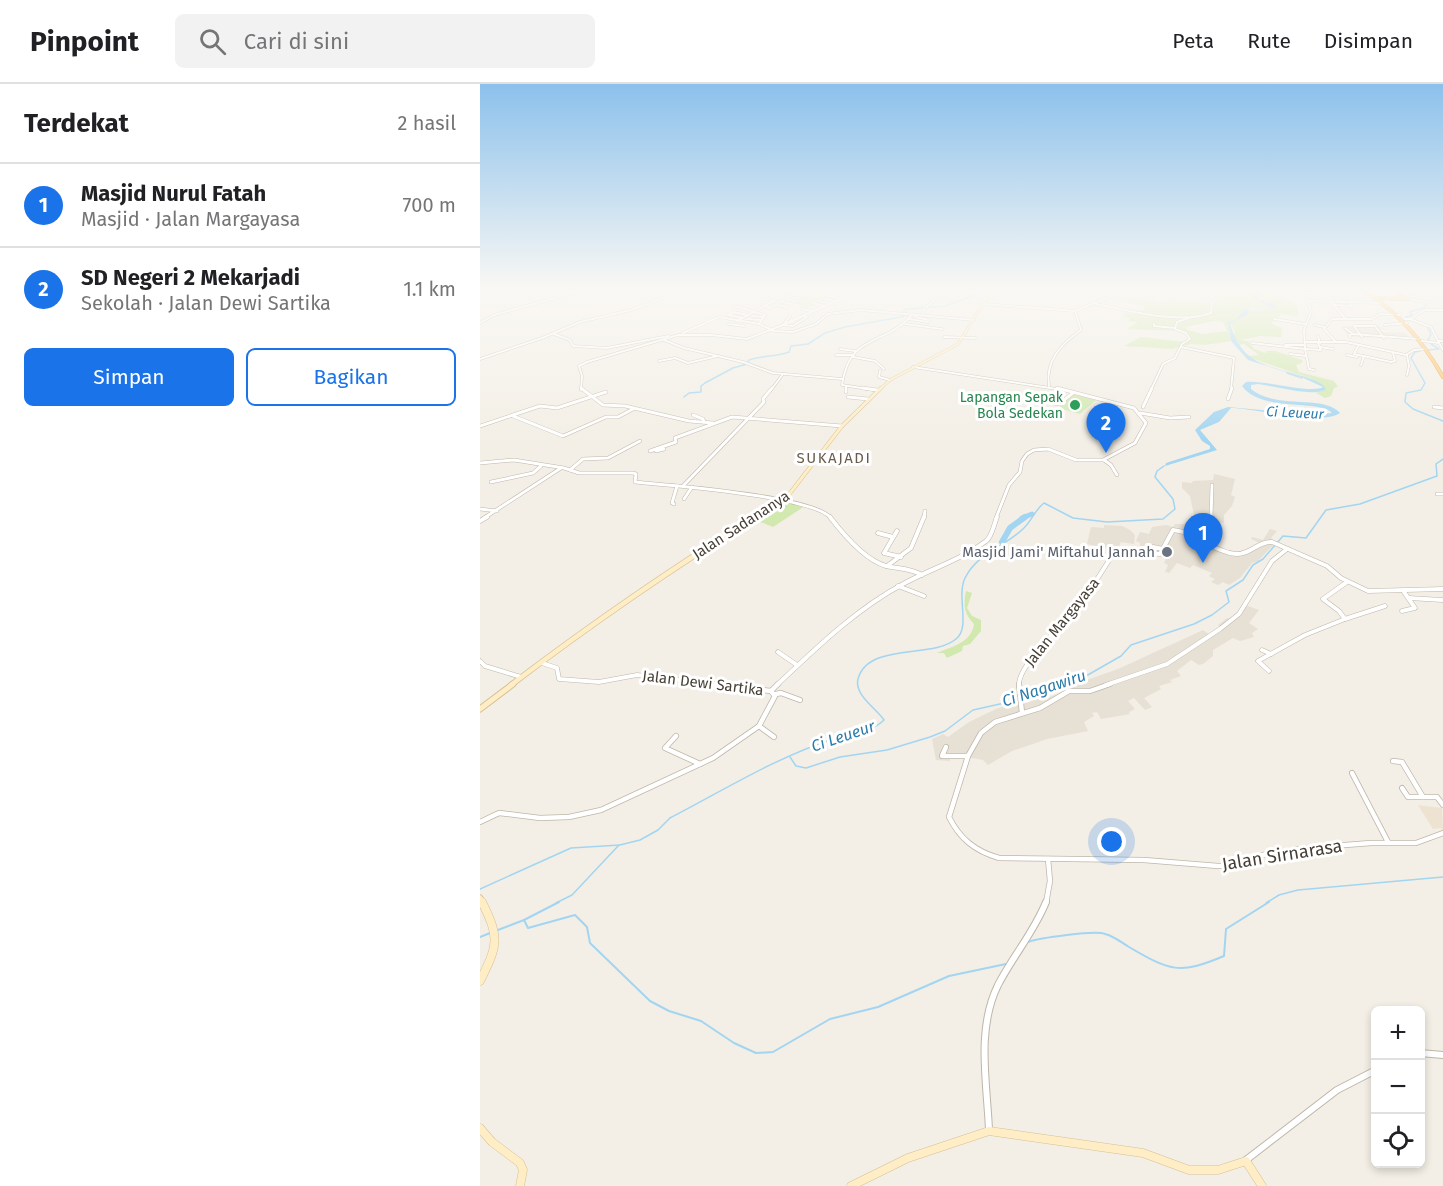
<!DOCTYPE html>
<html lang="id">
<meta charset="utf-8">
<style>
:root{--surface:#fff;--page:#f2f2f2;--text:#202124;--muted:#757577;--line:#e0e0e0;--accent:#1a73e8}
body{margin:0;font-family:"Fira Sans",sans-serif;background:var(--page);color:var(--text)}
.controls{position:absolute;right:18px;bottom:18px;display:grid;overflow:hidden;border-radius:9px;box-shadow:0 3px 9px #0003}
.controls button{width:54px;height:54px;display:grid;place-items:center;padding:0;border:0;border-bottom:2px solid var(--line);background:var(--surface);color:var(--text);font:30px sans-serif}
.you{position:absolute;left:632px;top:758px;width:21px;height:21px;margin:-15px;border:4px solid #fff;border-radius:50%;background:#1a73e8;box-shadow:0 0 0 9px #1a73e833}
.badge{display:grid;place-items:center;width:39px;height:39px;border-radius:50%;background:var(--accent);color:#fff;font-size:20px;font-weight:700}
.pin{position:absolute;translate:-50% -50px;filter:drop-shadow(0 2px 3px #0008)}
.pin::after{content:'';position:absolute;top:32px;width:21px;height:18px;background:inherit;clip-path:polygon(0 0,100% 0,50% 100%)}
.list{margin:0;padding:0;list-style:none}
h2{display:flex;justify-content:space-between;align-items:center;height:78px;margin:0;padding:0 24px;font-size:26px}
h2 small{font-size:20px;font-weight:400;color:var(--muted)}
.list li{display:grid;grid-template-columns:39px 1fr auto;gap:18px;align-items:center;box-sizing:border-box;height:84px;padding:0 24px;border-top:2px solid var(--line)}
.list b{display:block;font-size:22px;white-space:nowrap}
.list p{margin:0;font-size:20px;white-space:nowrap;color:var(--muted)}
.list em{font-size:20px;font-style:normal;color:var(--muted)}
.actions{display:flex;gap:12px;padding:18px 24px}
.actions a{flex:1;padding:14px 0;border:2px solid var(--accent);border-radius:9px;text-align:center;font-size:21px;color:var(--accent)}
.actions .main{background:var(--accent);color:#fff}
.icon{flex:none;width:33px;height:33px;fill:none;stroke:currentColor;stroke-width:2;stroke-linecap:round;stroke-linejoin:round}
.map{position:relative;flex:none;width:963px;height:1102px;overflow:hidden}
header{display:flex;align-items:center;gap:36px;box-sizing:border-box;height:84px;padding:0 30px;background:var(--surface);border-bottom:2px solid var(--line)}
header strong{font-size:28px}
nav{display:flex;gap:33px;margin-inline-start:auto;font-size:21px}
.search{width:420px;height:54px;background:var(--page);display:flex;align-items:center;gap:15px;box-sizing:border-box;padding:0 21px;border-radius:9px;color:var(--muted);font-size:22px}
main{display:flex}
aside{flex:1;background:var(--surface)}
.map>svg:first-child{display:block}
.residential{fill:#e7e0d4}
.education{fill:#ede3d0}
.green{fill:#d1e8ae;fill-rule:evenodd}
.water{fill:#a2d5f1}
.lines{fill:none;stroke-linecap:round;stroke-linejoin:round}
.stream-far1{stroke:#a2d5f1;stroke-width:1.5}
.stream{stroke:#a2d5f1;stroke-width:2}
.river-far1{stroke:#a2d5f1;stroke-width:5}
.river{stroke:#a2d5f1;stroke-width:6}
.street-far4-casing{stroke:#bfb6a9;stroke-width:3}
.street-far3-casing{stroke:#bfb6a9;stroke-width:4}
.street-far2-casing{stroke:#bfb6a9;stroke-width:5}
.street-far1-casing{stroke:#bfb6a9;stroke-width:6}
.street-casing{stroke:#bfb6a9;stroke-width:8}
.secondary-far4-casing{stroke:#d4c096;stroke-width:3}
.secondary-far3-casing{stroke:#d4c096;stroke-width:4}
.secondary-far2-casing{stroke:#d4c096;stroke-width:6}
.secondary-far1-casing{stroke:#d4c096;stroke-width:7}
.secondary-casing{stroke:#d4c096;stroke-width:9}
.highway-casing{stroke:#df9735;stroke-width:4}
.street-far4{stroke:#fff;stroke-width:2}
.street-far3{stroke:#fff;stroke-width:3}
.street-far2{stroke:#fff;stroke-width:4}
.street-far1{stroke:#fff;stroke-width:4.5}
.street{stroke:#fff;stroke-width:6}
.secondary-far4{stroke:#ffeec5;stroke-width:2}
.secondary-far3{stroke:#ffeec5;stroke-width:3}
.secondary-far2{stroke:#ffeec5;stroke-width:4.5}
.secondary-far1{stroke:#ffeec5;stroke-width:5}
.secondary{stroke:#ffeec5;stroke-width:8}
.highway{stroke:#ffc466;stroke-width:3}
.leisure-dot{fill:#2e9e5b;stroke:#fff;stroke-width:2}
.worship-dot{fill:#6b7280;stroke:#fff;stroke-width:2}
.labels{text-anchor:middle;dominant-baseline:central;stroke-width:6;stroke-linejoin:round;paint-order:stroke}
.far-leisure-label{font-size:14px;fill:#27864d;stroke:#fff;text-anchor:end}
.far-water-label{font-size:14px;font-style:italic;fill:#2c7cab;stroke:#fff}
.far-quarter-label{font-size:15px;letter-spacing:1.5px;fill:#695c4c;stroke:#fff}
.street-label{font-size:15px;fill:#463f35;stroke:#fff}
.worship-label{font-size:15px;fill:#5b616d;stroke:#fff;text-anchor:end}
.water-label{font-size:16px;font-style:italic;fill:#2c7cab;stroke:#fff}
.near-street-label{font-size:18px;fill:#463f35;stroke:#fff}
</style>
<header>
<strong>Pinpoint</strong>
<div class="search"><svg class="icon" aria-label="search" viewBox="0 0 24 24"><circle cx="10" cy="10" r="6"/><path d="M15 15l6 6"/></svg>Cari di sini</div>
<nav><a>Peta</a><a>Rute</a><a>Disimpan</a></nav>
</header>
<main>
<aside>
<h2>Terdekat<small>2 hasil</small></h2>
<ul class="list">
<li><span class="badge">1</span><div><b>Masjid Nurul Fatah</b><p>Masjid · Jalan Margayasa</p></div><em>700 m</em></li>
<li><span class="badge">2</span><div><b>SD Negeri 2 Mekarjadi</b><p>Sekolah · Jalan Dewi Sartika</p></div><em>1.1 km</em></li>
</ul>
<div class="actions"><a class="main">Simpan</a><a>Bagikan</a></div>
</aside>
<div class="map">
<svg width="963" height="1102" viewBox="0 0 963 1102">
<rect width="100%" height="100%" fill="#f3efe6"/>
<g class="residential">
<polygon points="867,242 896,242 910,246 901,245 901,248 927,249 926,251 929,252 909,252 908,254 869,253 862,243 868,244"/>
<polygon points="734,390 755,395 751,411 755,413 752,422 744,431 744,439 731,436 730,443 740,447 729,457 752,468 764,468 780,459 771,455 772,453 783,456 790,445 797,447 791,454 795,459 778,477 772,479 760,494 749,501 743,498 738,501 731,498 735,495 729,492 732,489 713,481 710,484 697,479 689,489 685,488 688,481 684,479 687,473 659,470 660,459 656,457 660,448 669,450 672,443 686,441 693,443 695,440 704,440 710,435 714,431 710,412 702,404 702,398 712,399 713,397 733,396"/>
<polygon points="624,441 642,442 650,446 655,451 654,460 641,458 636,468 631,468 631,465 607,460 611,443 624,444"/>
<polygon points="765,521 779,526 769,539 778,545 772,549 774,553 760,557 753,554 733,566 733,572 723,580 719,581 711,576 697,587 701,592 690,596 692,598 679,602 681,605 664,614 672,623 665,626 654,614 648,617 655,625 649,628 650,630 621,635 617,628 612,629 614,632 604,638 608,647 567,655 532,667 508,681 503,676 487,673 470,673 470,677 456,676 452,655 463,650 468,653 489,638 516,625 541,617 545,619 558,614 561,616 592,605 590,602 638,585 723,546 729,550 741,543 738,541 747,534 750,535 757,530"/>
</g>
<polygon class="education" points="938,721 962,724 963,747 961,744 953,745"/>
<g class="green">
<polygon points="304,206 348,206 348,207 343,211 346,213 331,219 335,221 327,224 314,219 322,213 318,210 304,211"/>
<path d="M733 206H777L771 212 790 222 764 225 757 235 748 238 751 257 725 261 711 260 692 265 644 262 661 253 705 258 711 254 703 247 647 245 658 238 648 237 650 234 643 233 646 229 652 230 654 226 660 227 666 223 635 215 645 212 681 219 689 216 726 219 738 216ZM734 237 743 238 747 247 723 250 708 246 706 243Z"/>
<path d="M792 206 790 209C799 213 810 215 818 222V233L801 230 799 234H794L792 240 802 244 801 253 780 252 760 256 768 257 774 265 786 269V267H795L822 276V279L816 281 819 288 854 297 858 303 854 304 851 312 845 314 836 309 846 305 832 295 771 274 769 272 779 271 764 260 758 261 753 253 755 247 750 239 768 231V226L792 225 789 217 777 213 782 207Z"/>
<polygon points="592,310 616,316 600,330 579,324"/>
<polygon points="304,417 325,422 293,443 273,435"/>
<path d="M486 507 492 509 487 524 492 532 501 536V547L490 560 483 562 482 567 467 574 464 569H457C473 562 491 559 494 540 484 530 483 521 486 507Z"/>
</g>
<path class="water" d="M777 206H784L777 212 778 215 795 220 798 224 769 225 768 231 750 239C762 280 783 280 822 292 831 295 841 297 846 305 835 314 794 302 778 300L771 301V305C796 326 844 310 860 329 841 342 775 324 751 324L739 338 720 346 737 366 685 382 686 379 730 365V362L722 357 715 346 734 328 748 323 835 331 852 329C840 315 782 329 762 302L766 298C786 296 830 310 843 303L819 292 768 276 751 257 748 238 757 235 764 225 790 223 771 212Z"/>
<g class="lines">
<g class="stream-far1">
<polyline points="949,213 950,206"/>
<polyline points="955,213 963,213"/>
<polyline points="929,235 926,233 932,231 930,228 945,223 950,213"/>
<polyline points="947,242 951,250 948,256"/>
<polyline points="948,266 959,265 951,260"/>
<polyline points="940,267 935,268 931,274 945,299 941,306 926,309 925,318 933,325 963,337"/>
<polyline points="807,289 822,294"/>
<path d="M204 313 209 309 221 308V302L225 299 253 284 267 280 269 276C283 271 296 273 309 268L311 262 328 260 345 249 365 243 421 233 424 232 420 230 427 225 465 222 509 206"/>
<polyline points="310,673 316,682 326,684 360,673 407,666 450,653 465,647 493,626 538,616 579,600 599,596 641,572 651,561 714,540 732,531 749,518 746,507 763,496 773,481 783,475 803,452 826,454 846,426 880,420 957,392 956,380 963,375"/>
<path d="M0 805 91 764 140 761 160 756 178 746 190 734C244 706 295 674 353 655 371 649 389 650 404 636 396 624 374 611 378 595 388 558 452 575 476 555 491 543 476 513 485 494 498 468 525 463 544 444 552 436 555 426 564 419L593 434 627 438 683 435 695 425 693 415 675 393 677 387 684 382"/>
<polyline points="76,819 92,811 139,761"/>
<polyline points="786,819 799,811 818,806 963,793"/>
</g>
<g class="stream">
<polyline points="44,836 48,844 95,831 107,843 110,859 170,917 189,927 221,937 254,959 276,969 293,968 350,935 398,923 469,892 526,880"/>
<polyline points="18,846 44,836 79,818"/>
<polyline points="0,853 10,849"/>
<path d="M548 858C559 854 615 846 625 850 634 852 642 859 649 863 690 887 699 891 744 872L746 845 789 818"/>
</g>
<polyline class="river-far1" points="542,434 552,430"/>
<polyline class="river" points="522,458 530,444 545,433"/>
<defs>
<g id="street-far4">
<polyline points="511,206 517,207"/>
<polyline points="630,206 638,208"/>
<polyline points="646,207 663,209"/>
<polyline points="815,207 828,216"/>
<polyline points="907,208 916,207"/>
<polyline points="818,209 830,209"/>
<polyline points="851,209 858,218"/>
<polyline points="890,210 897,209"/>
<polyline points="346,211 360,215"/>
<polyline points="923,211 936,213"/>
<polyline points="283,215 292,216"/>
<polyline points="344,215 355,217"/>
<polyline points="928,215 949,218 950,214 954,213"/>
<polyline points="338,217 350,219"/>
<polyline points="302,218 312,220"/>
<polyline points="851,218 865,234"/>
<polyline points="333,219 344,222"/>
<path d="M612 219C646 226 698 241 731 229L732 219 724 213 729 206"/>
<polyline points="503,220 595,227"/>
<polyline points="297,221 307,223"/>
<polyline points="855,221 872,222 871,219"/>
<polyline points="254,222 285,231 279,240"/>
<polyline points="284,222 291,224 307,213 319,214"/>
<polyline points="322,225 331,227"/>
<polyline points="443,230 444,225 459,212 455,209"/>
<polyline points="272,232 284,233"/>
<polyline points="435,233 449,236"/>
<polyline points="262,234 248,231 254,228 267,231"/>
<polyline points="267,235 281,236"/>
<polyline points="429,235 448,238"/>
<polyline points="794,235 825,240"/>
<polyline points="924,235 930,235 945,226 963,226"/>
<polyline points="930,235 951,243 958,257"/>
<polyline points="257,237 295,216"/>
<polyline points="0,239 14,231 104,206"/>
<polyline points="249,240 264,242"/>
<polyline points="305,240 365,213 349,209"/>
<polyline points="425,240 462,245"/>
<polyline points="674,240 674,242 695,244"/>
<polyline points="303,241 313,242 327,233 322,232"/>
<polyline points="835,241 844,243"/>
<polyline points="905,241 927,239"/>
<polyline points="865,244 873,250 869,251 870,253"/>
<polyline points="203,249 239,233 279,240 294,247 313,248 336,240 348,230 380,226 494,236"/>
<polyline points="74,250 90,256 93,262 127,264 188,252"/>
<polyline points="873,250 939,255"/>
<polyline points="838,252 840,259"/>
<polyline points="464,253 495,254"/>
<polyline points="882,253 874,242 895,242 904,254"/>
<polyline points="184,256 204,264 263,278 293,289 362,295"/>
<polyline points="942,257 959,259 958,257 963,257"/>
<polyline points="825,258 866,258 926,271 934,266 946,265"/>
<polyline points="856,258 844,245 852,235 892,235 900,230 920,231"/>
<polyline points="772,259 825,265"/>
<polyline points="959,259 963,266"/>
<polyline points="805,261 824,261"/>
<polyline points="878,262 874,270 911,278 915,277 913,269"/>
<polyline points="701,263 754,274 751,306"/>
<polyline points="840,263 853,265"/>
<polyline points="360,265 375,267"/>
<polyline points="825,265 824,246 831,228 828,217 902,219"/>
<polyline points="810,270 826,272"/>
<polyline points="356,271 374,271"/>
<polyline points="867,271 877,273"/>
<polyline points="927,271 929,282 927,291"/>
<polyline points="373,273 395,277 404,285"/>
<polyline points="0,275 62,254 100,238 151,226 206,206"/>
<polyline points="179,277 195,274 208,279 238,272"/>
<polyline points="881,281 884,272"/>
<polyline points="433,283 583,306"/>
<polyline points="834,286 829,285 825,265 841,266 838,259"/>
<polyline points="400,287 399,293 410,296"/>
<polyline points="366,302 366,306"/>
<path d="M569 302C565 277 581 260 601 246L595 227 646 206"/>
<polyline points="101,306 102,292 99,282 107,278 198,251 231,251 267,255 303,241 310,232"/>
<polyline points="291,306 303,290"/>
<path d="M394 306 362 301C369 249 404 262 431 232"/>
<polyline points="671,306 683,280 695,274 702,260 710,255 706,249 695,245 697,238 709,234"/>
</g>
<g id="street-far3">
<polyline points="101,304 123,321 145,322 209,337 233,339"/>
<polyline points="366,304 366,308"/>
<polyline points="383,304 397,306"/>
<polyline points="368,313 388,315"/>
<polyline points="573,313 581,306"/>
<polyline points="748,315 752,304"/>
<polyline points="574,319 579,320 593,309"/>
<polyline points="663,323 672,304"/>
<polyline points="954,323 963,324"/>
<polyline points="660,329 690,334 709,333"/>
<polyline points="213,331 223,335 224,338"/>
<polyline points="33,332 83,352 126,333 138,333 153,325"/>
<polyline points="0,342 60,322 77,324 126,308"/>
<polyline points="170,367 196,358 195,354 252,333 362,342"/>
<polyline points="176,367 184,365"/>
<polyline points="624,376 631,381 637,391"/>
<path d="M0 379 34 376 84 384 99 389H153L156 390 155 398C189 401 333 412 351 434"/>
<polyline points="90,386 103,375 128,374 160,357"/>
<polyline points="11,398 53,389 61,382"/>
<polyline points="203,402 284,318 283,315 292,304"/>
<polyline points="957,410 963,410"/>
<polyline points="204,415 212,403"/>
<polyline points="194,420 192,419 197,402"/>
<polyline points="0,425 17,427"/>
<polyline points="4,434 81,384"/>
<polyline points="444,434 445,427"/>
<polyline points="516,434 529,401 540,388 542,377 547,370 554,366 568,365 596,376 623,376 655,359 666,339 654,324 577,304"/>
<polyline points="731,434 732,401"/>
</g>
<g id="street-far2">
<path d="M350 433C363 450 385 476 406 482 419 485 430 484 442 491"/>
<polyline points="0,437 7,433"/>
<polyline points="417,447 404,469 421,473"/>
<polyline points="398,449 413,453"/>
<polyline points="720,452 731,433"/>
<polyline points="673,463 683,465"/>
<polyline points="407,482 431,464 444,433"/>
<polyline points="418,502 444,512"/>
<polyline points="929,514 962,516"/>
<polyline points="922,527 935,524 924,508"/>
<polyline points="865,535 905,522"/>
<polyline points="782,566 791,570"/>
<polyline points="298,568 317,581"/>
<polyline points="0,577 5,582 41,593"/>
<polyline points="62,579 77,584 79,595 119,598 157,591 244,601"/>
<polyline points="789,587 778,577 825,551 865,535 859,527 843,515 867,498"/>
<path d="M297 601C335 565 376 525 423 500 450 485 481 476 506 457 512 453 514 440 517 433"/>
<path d="M539 601C538 580 588 536 602 517 614 501 624 484 635 467L680 470 693 446C716 448 733 468 756 470 770 471 778 457 792 458L847 482 861 494 888 507 963 505"/>
<polyline points="626,601 687,580 740,545 759,530 792,477 807,465"/>
</g>
<g id="street-far1">
<polyline points="232,600 291,607 298,600"/>
<polyline points="539,600 542,629"/>
<path d="M630 600 610 607H589L560 624 515 638 501 649 488 672 469 733C480 755 495 767 519 774L664 776 738 782H750L786 770 827 764 891 759H936L963 749"/>
<polyline points="296,610 301,609 320,616"/>
<polyline points="279,642 294,653"/>
<polyline points="196,652 185,664 220,680"/>
<polyline points="466,663 462,672 488,672"/>
<polyline points="913,677 922,678 943,713 957,713 963,721"/>
<polyline points="872,689 908,758"/>
<polyline points="922,704 928,713 943,713"/>
<polyline points="0,738 19,729 60,734 89,733 121,726 233,674 279,642 295,612 291,607"/>
<polyline points="566,819 570,797 568,775"/>
</g>
<g id="street">
<polyline points="940,969 963,971"/>
<path d="M509 1046C507 998 496 946 518 901 533 872 554 848 566 818"/>
<polyline points="766,1076 857,1006 896,986"/>
</g>
<polyline id="secondary-far4" points="399,306 410,296 478,260 503,220 518,206"/>
<polyline id="secondary-far3" points="273,434 307,413 362,342 401,304"/>
<path id="secondary-far2" d="M31 601C110 541 191 485 275 433"/>
<g id="secondary-far1">
<polyline points="0,625 33,600"/>
<polyline points="0,814 3,819"/>
</g>
<g id="secondary">
<path d="M0 897C18 861 20 854 2 818"/>
<polyline points="0,1044 12,1058 40,1079 43,1086 40,1102"/>
<polyline points="371,1102 428,1074 509,1047 663,1069 709,1086 738,1086 766,1077 782,1102"/>
</g>
<g id="highway">
<path d="M883 206C919 229 942 256 963 293"/>
<polyline points="899,214 928,215 914,206"/>
</g>
</defs>
<use href="#street-far4" class="street-far4-casing"/>
<use href="#street-far3" class="street-far3-casing"/>
<use href="#street-far2" class="street-far2-casing"/>
<use href="#street-far1" class="street-far1-casing"/>
<use href="#street" class="street-casing"/>
<use href="#secondary-far4" class="secondary-far4-casing"/>
<use href="#secondary-far3" class="secondary-far3-casing"/>
<use href="#secondary-far2" class="secondary-far2-casing"/>
<use href="#secondary-far1" class="secondary-far1-casing"/>
<use href="#secondary" class="secondary-casing"/>
<use href="#highway" class="highway-casing"/>
<use href="#street-far4" class="street-far4"/>
<use href="#street-far3" class="street-far3"/>
<use href="#street-far2" class="street-far2"/>
<use href="#street-far1" class="street-far1"/>
<use href="#street" class="street"/>
<use href="#secondary-far4" class="secondary-far4"/>
<use href="#secondary-far3" class="secondary-far3"/>
<use href="#secondary-far2" class="secondary-far2"/>
<use href="#secondary-far1" class="secondary-far1"/>
<use href="#secondary" class="secondary"/>
<use href="#highway" class="highway"/>
</g>
<linearGradient id="sky" x2="0" y2="1"><stop stop-color="#8cc1ec"/><stop offset="0.57" stop-color="#faf8f4"/><stop offset="1" stop-color="#faf8f4" stop-opacity="0"/></linearGradient>
<rect width="963" height="360" fill="url(#sky)"/>
<circle class="leisure-dot" cx="595" cy="321" r="6"/>
<circle class="worship-dot" cx="687" cy="468" r="6"/>
<g class="labels">
<g class="far-leisure-label">
<text x="583" y="313">Lapangan Sepak<tspan x="583" dy="16">Bola Sedekan</tspan></text>
</g>
<g class="far-water-label">
<text transform="translate(815 329) rotate(3)">Ci Leueur</text>
</g>
<g class="far-quarter-label">
<text x="354" y="374">SUKAJADI</text>
</g>
<g class="street-label">
<text transform="translate(261 441) rotate(-33)">Jalan Sadananya</text>
<text transform="translate(582 538) rotate(-51)">Jalan Margayasa</text>
<text transform="translate(223 599) rotate(7)">Jalan Dewi Sartika</text>
</g>
<g class="worship-label">
<text x="675" y="468">Masjid Jami' Miftahul Jannah</text>
</g>
<g class="water-label">
<text transform="translate(564 604) rotate(-18)">Ci Nagawiru</text>
<text transform="translate(363 652) rotate(-19)">Ci Leueur</text>
</g>
<g class="near-street-label">
<text transform="translate(802 771) rotate(-9)">Jalan Sirnarasa</text>
</g>
</g>
</svg>
<div class="controls">
<button>+</button>
<button>−</button>
<button><svg class="icon" aria-label="locate" viewBox="0 0 24 24"><circle cx="12" cy="12" r="6"/><path d="M12 2v4M12 18v4M2 12h4M18 12h4"/></svg></button>
</div>
<div class="you"></div>
<div class="pin badge" style="left:723px;top:479px">1</div>
<div class="pin badge" style="left:626px;top:369px">2</div>
</div>
</main>
